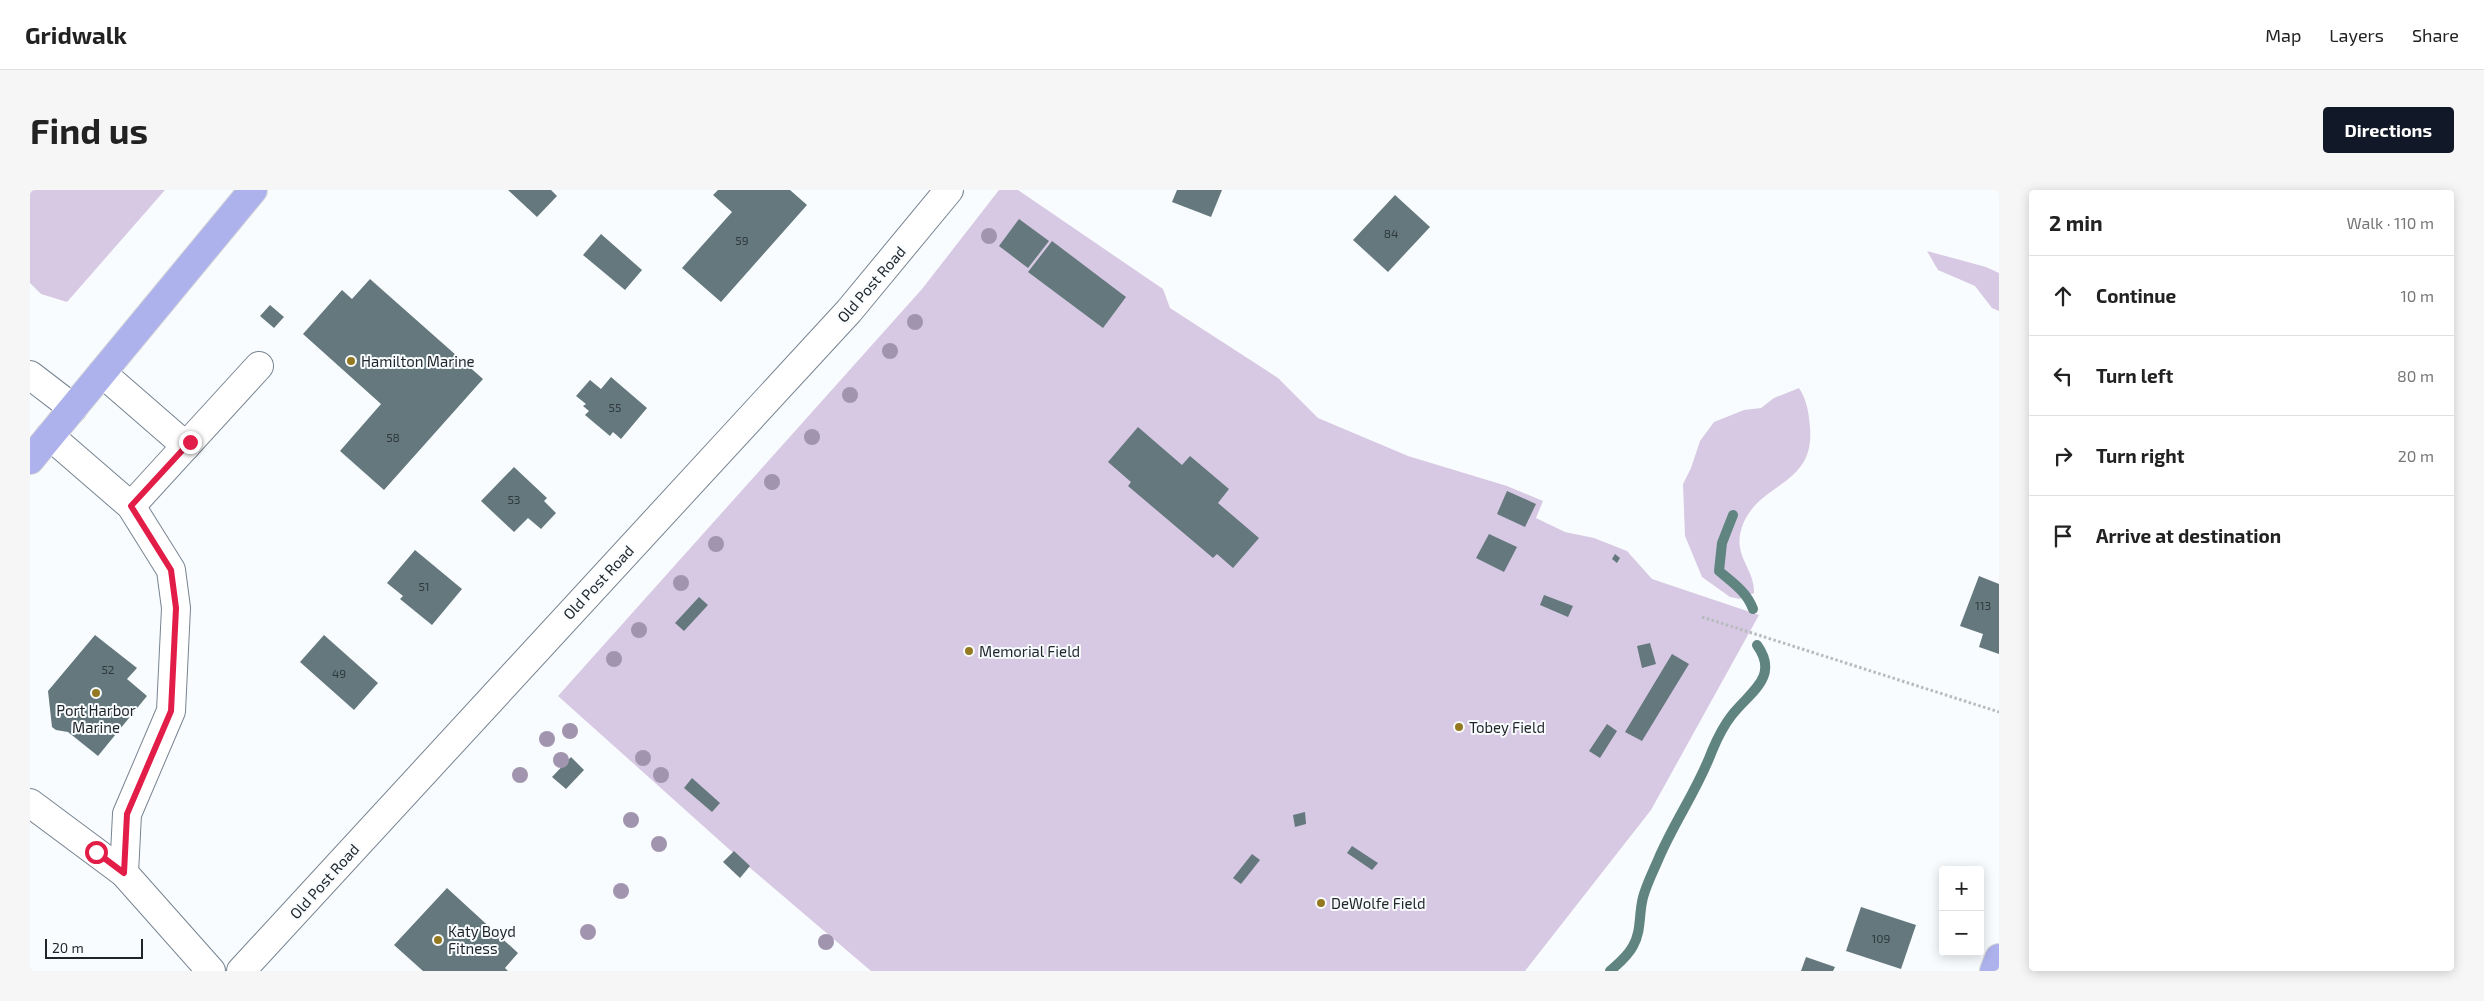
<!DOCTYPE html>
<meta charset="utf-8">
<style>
:root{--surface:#fff;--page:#f6f6f6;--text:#222;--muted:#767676;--line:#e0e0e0;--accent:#111827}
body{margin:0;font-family:"Exo 2",sans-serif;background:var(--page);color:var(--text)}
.controls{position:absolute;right:15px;bottom:15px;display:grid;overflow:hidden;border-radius:5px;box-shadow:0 2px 12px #0003}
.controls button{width:45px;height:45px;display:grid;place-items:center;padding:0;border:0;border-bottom:1px solid var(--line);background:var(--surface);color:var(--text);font:25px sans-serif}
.scale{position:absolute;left:15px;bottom:12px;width:98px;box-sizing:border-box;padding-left:5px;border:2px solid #1f2429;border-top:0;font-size:14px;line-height:18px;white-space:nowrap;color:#1f2429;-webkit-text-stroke:4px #f9fcfe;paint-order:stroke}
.stop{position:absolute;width:15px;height:15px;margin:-11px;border:4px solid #e11d48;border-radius:50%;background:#fff}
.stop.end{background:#e11d48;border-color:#fff;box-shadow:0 1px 5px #0008}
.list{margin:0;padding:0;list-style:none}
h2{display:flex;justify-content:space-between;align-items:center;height:65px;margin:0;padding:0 20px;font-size:21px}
h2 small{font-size:16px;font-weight:400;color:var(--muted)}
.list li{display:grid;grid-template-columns:32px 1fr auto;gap:15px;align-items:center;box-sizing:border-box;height:80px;padding:0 20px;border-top:1px solid var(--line)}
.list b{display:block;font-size:19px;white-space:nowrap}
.list em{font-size:16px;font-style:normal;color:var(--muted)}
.icon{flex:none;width:28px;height:28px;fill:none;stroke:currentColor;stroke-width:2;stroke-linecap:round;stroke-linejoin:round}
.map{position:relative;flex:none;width:1969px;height:781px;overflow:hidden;border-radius:5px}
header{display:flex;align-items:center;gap:30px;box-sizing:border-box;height:70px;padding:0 25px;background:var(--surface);border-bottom:1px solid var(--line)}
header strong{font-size:24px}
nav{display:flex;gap:28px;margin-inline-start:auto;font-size:18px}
.intro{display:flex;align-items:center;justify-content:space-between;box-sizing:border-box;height:120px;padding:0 30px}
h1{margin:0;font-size:35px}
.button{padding:12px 22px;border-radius:5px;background:var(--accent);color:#fff;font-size:18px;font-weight:700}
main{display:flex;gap:30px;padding:0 30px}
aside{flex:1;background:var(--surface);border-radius:5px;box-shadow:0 2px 12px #0003}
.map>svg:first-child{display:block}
.green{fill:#d7c9e3}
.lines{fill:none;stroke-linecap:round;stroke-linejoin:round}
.stream{stroke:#608580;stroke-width:10}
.building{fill:#64787d}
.minor-casing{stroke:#778491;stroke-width:30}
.major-casing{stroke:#d7d8d8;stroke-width:30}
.path{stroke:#b8bbbe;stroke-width:3;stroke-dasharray:2.5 2.5;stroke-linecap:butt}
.minor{stroke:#fff;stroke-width:28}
.major{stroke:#aeb2ec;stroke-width:28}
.tree{fill:#a194ae}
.route{stroke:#e11d48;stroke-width:6}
.poi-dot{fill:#947920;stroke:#f9fcfe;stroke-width:2}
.labels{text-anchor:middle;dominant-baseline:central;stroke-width:4;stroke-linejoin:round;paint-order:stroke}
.number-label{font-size:12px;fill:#30393e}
.street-label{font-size:15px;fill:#1f2429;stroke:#f9fcfe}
.poi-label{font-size:15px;fill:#1f2429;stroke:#f9fcfe;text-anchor:start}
</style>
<header>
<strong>Gridwalk</strong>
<nav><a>Map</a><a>Layers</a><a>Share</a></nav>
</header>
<div class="intro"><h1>Find us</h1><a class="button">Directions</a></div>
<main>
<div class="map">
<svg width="1969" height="781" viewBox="0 0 1969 781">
<rect width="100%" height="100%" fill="#f9fcfe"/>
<g class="green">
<polygon points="0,0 135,0 37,112 11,104 0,93"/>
<polygon points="969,0 988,0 1133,99 1140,118 1248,188 1288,228 1378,266 1477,296 1513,311 1506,328 1535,342 1564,348 1597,361 1622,389 1729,425 1621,620 1495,781 841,781 719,677 528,506 892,99"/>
<polygon points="1897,61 1956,77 1969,83 1969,121 1962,118 1945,96 1908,80"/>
<path d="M1769 198C1777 210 1779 224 1780 238 1785 297 1727 292 1712 337 1702 366 1725 378 1724 403L1710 409 1700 407 1672 387 1655 346 1653 294 1661 278 1670 251 1684 232 1714 220 1731 218 1744 208Z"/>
</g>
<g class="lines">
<g class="stream">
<path d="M1703 325 1692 353 1689 381C1702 392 1717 402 1723 419"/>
<path d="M1580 781C1588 774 1598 766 1603 756 1611 742 1609 727 1612 712 1614 699 1623 682 1628 670 1644 632 1668 599 1682 561 1687 549 1694 535 1702 525 1720 502 1750 487 1727 455"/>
</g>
</g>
<g class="building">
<polygon points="478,0 521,0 527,6 507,27"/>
<polygon points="688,0 760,0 777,15 691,112 652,78 702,22 683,5"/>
<polygon points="1147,0 1192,0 1181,27 1142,12"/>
<polygon points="1365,5 1400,37 1358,82 1323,50"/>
<polygon points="989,29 1019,51 998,78 969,56"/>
<polygon points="571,44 612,80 595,100 553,65"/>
<polygon points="1022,51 1096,107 1073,138 998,82"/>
<polygon points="340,89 453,189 354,300 310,261 351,214 273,144 312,100 322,109"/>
<polygon points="240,115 254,127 244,138 230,126"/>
<polygon points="581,187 617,218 591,249 583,242 580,246 555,225 559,221 553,216 556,214 546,206 560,190 571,199"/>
<polygon points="1108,237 1152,275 1160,266 1199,299 1188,313 1229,348 1203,378 1187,364 1183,368 1098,296 1101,292 1078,272"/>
<polygon points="484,277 517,308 514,311 526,323 511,339 498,328 484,342 451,311"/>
<polygon points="1477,301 1506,314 1495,337 1467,324"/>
<polygon points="1459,344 1487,357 1474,382 1446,368"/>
<polygon points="385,360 432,399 402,435 370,409 373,406 357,393"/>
<polygon points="1585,364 1590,368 1587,373 1582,369"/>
<polygon points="1949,386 1969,394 1969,464 1949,457 1953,444 1930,436"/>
<polygon points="1514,405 1543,416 1538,427 1510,415"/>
<polygon points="669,407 678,415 654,441 645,433"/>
<polygon points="65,445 107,478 97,489 117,506 68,566 38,542 26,540 22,537 18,501"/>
<polygon points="294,445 348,493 324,520 270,472"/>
<polygon points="1620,453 1626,474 1612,478 1607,456"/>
<polygon points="1642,464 1659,474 1612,551 1595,542"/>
<polygon points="1577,534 1587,541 1570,568 1559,561"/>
<polygon points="541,567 554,580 536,599 522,587"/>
<polygon points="662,588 690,613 682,622 654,598"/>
<polygon points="1275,622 1276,634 1265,637 1263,625"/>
<polygon points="1322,656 1348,673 1342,680 1317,663"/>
<polygon points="704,661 720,676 710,688 693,672"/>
<polygon points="1222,664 1230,670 1211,694 1203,688"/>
<polygon points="417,698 488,763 475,778 478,781 393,781 364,755"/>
<polygon points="1831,717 1886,735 1871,779 1816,761"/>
<polygon points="1776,767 1805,777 1803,781 1771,781"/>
</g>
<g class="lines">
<defs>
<g id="minor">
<polyline points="72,183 156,256"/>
<polyline points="0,185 43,218"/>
<polyline points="20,246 101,316 141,380 146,418 141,521 97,624 94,683 181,781"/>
<polyline points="101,316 229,176"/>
<polyline points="0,613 94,683"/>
<polyline points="211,781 819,121 919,0"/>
</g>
<g id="major">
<polyline points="0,270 223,0"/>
<polyline points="1964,781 1969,768"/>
</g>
</defs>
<use href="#minor" class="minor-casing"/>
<use href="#major" class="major-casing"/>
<polyline class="path" points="1672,427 1969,522"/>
<use href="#minor" class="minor"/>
<use href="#major" class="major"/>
</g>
<g class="tree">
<circle cx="959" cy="46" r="8"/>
<circle cx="885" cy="132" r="8"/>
<circle cx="860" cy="161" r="8"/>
<circle cx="820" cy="205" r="8"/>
<circle cx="782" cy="247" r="8"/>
<circle cx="742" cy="292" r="8"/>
<circle cx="686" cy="354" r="8"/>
<circle cx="651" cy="393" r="8"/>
<circle cx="609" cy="440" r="8"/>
<circle cx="584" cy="469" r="8"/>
<circle cx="540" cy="541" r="8"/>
<circle cx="517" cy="549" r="8"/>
<circle cx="613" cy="568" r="8"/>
<circle cx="531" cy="570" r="8"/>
<circle cx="490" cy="585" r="8"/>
<circle cx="631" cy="585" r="8"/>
<circle cx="601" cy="630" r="8"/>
<circle cx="629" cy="654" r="8"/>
<circle cx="591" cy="701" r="8"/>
<circle cx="558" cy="742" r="8"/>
<circle cx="796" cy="752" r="8"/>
</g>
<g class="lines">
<polyline class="route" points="66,662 94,683 97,624 141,521 146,418 141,380 101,316 160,252"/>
</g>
<g class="poi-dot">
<circle cx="321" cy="171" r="5"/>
<circle cx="939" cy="461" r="5"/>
<circle cx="66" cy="503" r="5"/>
<circle cx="1429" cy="537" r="5"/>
<circle cx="1291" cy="713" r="5"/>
<circle cx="408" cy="750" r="5"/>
</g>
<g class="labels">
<g class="number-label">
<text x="1361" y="43">84</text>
<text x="712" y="50">59</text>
<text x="585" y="217">55</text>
<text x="363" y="247">58</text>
<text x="484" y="309">53</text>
<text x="394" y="396">51</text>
<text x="1953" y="415">113</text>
<text x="78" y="479">52</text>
<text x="309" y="483">49</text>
<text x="1851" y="748">109</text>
</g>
<g class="street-label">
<text transform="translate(841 94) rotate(-49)">Old Post Road</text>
<text transform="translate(568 392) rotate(-47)">Old Post Road</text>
<text transform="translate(294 691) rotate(-48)">Old Post Road</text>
</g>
<g class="poi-label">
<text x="331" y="171">Hamilton Marine</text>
<text x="949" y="461">Memorial Field</text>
<text x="66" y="520" text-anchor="middle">Port Harbor<tspan x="66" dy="17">Marine</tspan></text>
<text x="1439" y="537">Tobey Field</text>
<text x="1301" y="713">DeWolfe Field</text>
<text x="418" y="741">Katy Boyd<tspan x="418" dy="17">Fitness</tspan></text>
</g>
</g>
</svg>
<div class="controls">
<button>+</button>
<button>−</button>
</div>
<div class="scale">20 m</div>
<div class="stop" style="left:66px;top:662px"></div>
<div class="stop end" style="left:160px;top:252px"></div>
</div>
<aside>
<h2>2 min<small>Walk · 110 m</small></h2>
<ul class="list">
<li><svg class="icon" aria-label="ahead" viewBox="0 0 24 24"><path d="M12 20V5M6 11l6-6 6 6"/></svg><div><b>Continue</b></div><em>10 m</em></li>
<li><svg class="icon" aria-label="left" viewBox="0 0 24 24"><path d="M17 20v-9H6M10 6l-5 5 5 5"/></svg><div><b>Turn left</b></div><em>80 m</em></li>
<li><svg class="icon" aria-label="right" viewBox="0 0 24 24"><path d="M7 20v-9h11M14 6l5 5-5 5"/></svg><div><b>Turn right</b></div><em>20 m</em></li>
<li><svg class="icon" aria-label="arrive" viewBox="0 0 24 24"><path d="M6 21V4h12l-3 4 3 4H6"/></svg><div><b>Arrive at destination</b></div></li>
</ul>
</aside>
</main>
